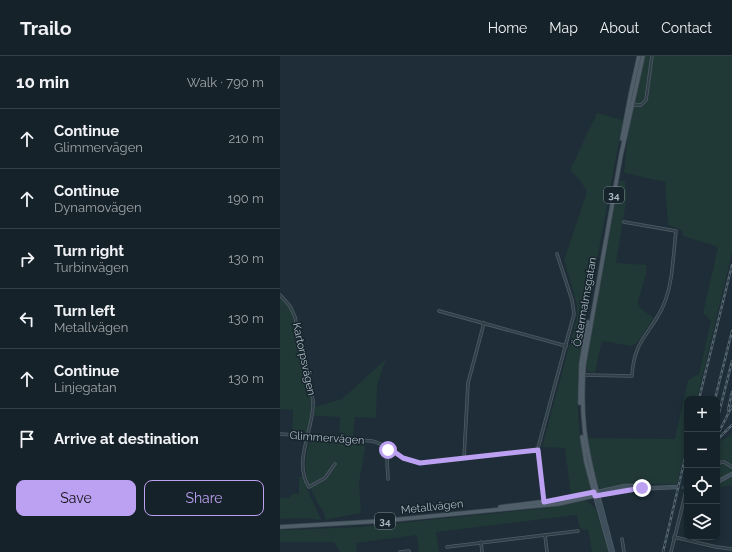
<!DOCTYPE html>
<meta charset="utf-8">
<style>
:root{--surface:#162229;--page:#1f2a31;--text:#f1f3f6;--muted:#9ea4a8;--line:#353f46;--accent:#bca0f2}
body{margin:0;font-family:Raleway,sans-serif;background:var(--page);color:var(--text)}
.controls{position:absolute;right:12px;bottom:12px;display:grid;overflow:hidden;border-radius:8px;box-shadow:0 2px 6px #0003}
.controls button{width:36px;height:36px;display:grid;place-items:center;padding:0;border:0;border-bottom:1px solid var(--line);background:var(--surface);color:var(--text);font:20px sans-serif}
.stop{position:absolute;width:12px;height:12px;margin:-9px;border:3px solid #bca0f2;border-radius:50%;background:#fff}
.stop.end{background:#bca0f2;border-color:#fff;box-shadow:0 1px 4px #0008}
.list{margin:0;padding:0;list-style:none}
h2{display:flex;justify-content:space-between;align-items:center;height:52px;margin:0;padding:0 16px;font-size:17px}
h2 small{font-size:13px;font-weight:400;color:var(--muted)}
.list li{display:grid;grid-template-columns:26px 1fr auto;gap:12px;align-items:center;box-sizing:border-box;height:60px;padding:0 16px;border-top:1px solid var(--line)}
.list b{display:block;font-size:15px;white-space:nowrap}
.list p{margin:0;font-size:13px;white-space:nowrap;color:var(--muted)}
.list em{font-size:13px;font-style:normal;color:var(--muted)}
.actions{display:flex;gap:8px;padding:12px 16px}
.actions a{flex:1;padding:9px 0;border:1px solid var(--accent);border-radius:8px;text-align:center;font-size:14px;color:var(--accent)}
.actions .main{background:var(--accent);color:#111}
.icon{flex:none;width:22px;height:22px;fill:none;stroke:currentColor;stroke-width:2;stroke-linecap:round;stroke-linejoin:round}
.map{position:relative;flex:none;width:452px;height:496px;overflow:hidden}
header{display:flex;align-items:center;gap:24px;box-sizing:border-box;height:56px;padding:0 20px;background:var(--surface);border-bottom:1px solid var(--line)}
header strong{font-size:19px}
nav{display:flex;gap:22px;margin-inline-start:auto;font-size:14px}
main{display:flex}
aside{flex:1;background:var(--surface)}
.map>svg:first-child{display:block}
.green{fill:#203836}
.lines{fill:none;stroke-linecap:round;stroke-linejoin:round}
.secondary-tunnel{stroke:#33424c;stroke-width:3;stroke-dasharray:3 1.5;stroke-linecap:butt}
.street-casing{stroke:#4f5d66;stroke-width:3.5}
.secondary-casing{stroke:#4f5d66;stroke-width:4.5}
.primary-casing{stroke:#3b4851;stroke-width:5}
.street{stroke:#313f48;stroke-width:2}
.secondary{stroke:#3f4f5b;stroke-width:3}
.primary{stroke:#4f5e68;stroke-width:3.5}
.rail-casing{stroke:#53646f;stroke-width:2.5}
.rail{stroke:#17242c;stroke-width:1;stroke-dasharray:3;stroke-linecap:butt}
.route{stroke:#bca0f2;stroke-width:5}
.labels{text-anchor:middle;dominant-baseline:central;stroke-width:3;stroke-linejoin:round;paint-order:stroke}
.shield{fill:#17242c;stroke:#7f8d97;stroke-width:1}
.shield-label{font-size:10px;font-weight:bold;fill:#abbac5}
.street-label{font-size:11px;fill:#abbac5;stroke:#17242c}
</style>
<header>
<strong>Trailo</strong>
<nav><a>Home</a><a>Map</a><a>About</a><a>Contact</a></nav>
</header>
<main>
<aside>
<h2>10 min<small>Walk · 790 m</small></h2>
<ul class="list">
<li><svg class="icon" aria-label="ahead" viewBox="0 0 24 24"><path d="M12 20V5M6 11l6-6 6 6"/></svg><div><b>Continue</b><p>Glimmervägen</p></div><em>210 m</em></li>
<li><svg class="icon" aria-label="ahead" viewBox="0 0 24 24"><path d="M12 20V5M6 11l6-6 6 6"/></svg><div><b>Continue</b><p>Dynamovägen</p></div><em>190 m</em></li>
<li><svg class="icon" aria-label="right" viewBox="0 0 24 24"><path d="M7 20v-9h11M14 6l5 5-5 5"/></svg><div><b>Turn right</b><p>Turbinvägen</p></div><em>130 m</em></li>
<li><svg class="icon" aria-label="left" viewBox="0 0 24 24"><path d="M17 20v-9H6M10 6l-5 5 5 5"/></svg><div><b>Turn left</b><p>Metallvägen</p></div><em>130 m</em></li>
<li><svg class="icon" aria-label="ahead" viewBox="0 0 24 24"><path d="M12 20V5M6 11l6-6 6 6"/></svg><div><b>Continue</b><p>Linjegatan</p></div><em>130 m</em></li>
<li><svg class="icon" aria-label="arrive" viewBox="0 0 24 24"><path d="M6 21V4h12l-3 4 3 4H6"/></svg><div><b>Arrive at destination</b></div></li>
</ul>
<div class="actions"><a class="main">Save</a><a>Share</a></div>
</aside>
<div class="map">
<svg width="452" height="496" viewBox="0 0 452 496">
<rect width="100%" height="100%" fill="#1e2d37"/>
<g class="green">
<polygon points="365,0 452,0 452,196 417,343 407,343 407,387 397,428 351,428 322,433 317,429 306,382 395,383 408,324 419,318 431,265 423,257 438,191 403,180 402,174 388,169 385,126 344,117 349,67"/>
<path d="M317 57 343 64 302 285C298 317 296 349 300 381 302 397 310 419 310 433L307 436 291 440 285 392 262 391 297 261V249L284 204 307 136 300 124 290 114Z"/>
<polygon points="339,125 345,125 347,140 336,207 366,209 366,218 358,246 360,252 374,262 357,287 351,290 322,285 315,317 307,315 306,308 311,265"/>
<polygon points="0,238 14,252 34,350 31,371 26,378 12,377 13,354 0,353"/>
<polygon points="106,303 97,329 96,362 75,361 73,381 59,380 60,361 34,360 35,351 62,343"/>
<polygon points="452,378 452,429 437,432 437,387"/>
<path d="M31 384 86 387 79 427 81 457 45 464V459C33 438 21 421 27 396 28 391 28 388 31 384Z"/>
<polygon points="19,421 22,421 41,464 27,462 0,463 0,442 10,442 12,438 19,438"/>
<polygon points="306,444 315,452 330,496 312,496 308,473 302,474 299,469 297,459 156,476 159,496 139,496 137,479 76,487 77,496 60,496 54,486 0,486 0,474 5,474 79,471 267,452"/>
</g>
<g class="lines">
<polyline class="secondary-tunnel" points="397,431 407,432"/>
<defs>
<g id="street">
<polyline points="351,49 361,49 366,44 372,0"/>
<path d="M0 239 10 250 15 261 33 344C35 372 12 405 29 431L45 422 55 408"/>
<polyline points="159,255 286,290"/>
<path d="M304 319 352 320C354 282 371 279 384 248 393 226 393 200 396 175L344 166"/>
<path d="M0 378 92 385C110 389 121 405 140 407L258 394"/>
<polyline points="184,402 188,327 204,267"/>
<polyline points="437,407 444,406 452,411"/>
<polyline points="108,423 107,403 109,392"/>
<polyline points="264,445 258,392 294,258 292,244 277,198"/>
<polyline points="265,479 267,496"/>
<polyline points="394,481 436,491 452,493"/>
<polyline points="342,483 344,496"/>
<polyline points="201,486 202,496"/>
<polyline points="167,491 298,475"/>
<polyline points="120,496 129,495"/>
<polyline points="391,496 407,431"/>
</g>
<g id="secondary">
<polyline points="437,426 452,418"/>
<polyline points="317,436 345,430 363,430"/>
<polyline points="315,440 331,496"/>
<polyline points="333,496 318,439 351,433 397,431"/>
</g>
<g id="primary">
<polyline points="342,83 351,36 359,0"/>
<polyline points="300,347 301,308 308,266"/>
<polyline points="302,381 306,406 315,440"/>
<polyline points="220,451 277,444 315,436"/>
<path d="M0 471 102 465 245 451 278 448 318 439C305 390 300 360 304 308L341 99 363 0"/>
</g>
</defs>
<use href="#street" class="street-casing"/>
<use href="#secondary" class="secondary-casing"/>
<use href="#primary" class="primary-casing"/>
<use href="#street" class="street"/>
<use href="#secondary" class="secondary"/>
<use href="#primary" class="primary"/>
<defs>
<g id="rail">
<polyline points="419,343 452,209"/>
<polyline points="435,343 452,275"/>
<polyline points="448,354 452,336"/>
<polyline points="437,365 452,305"/>
<polyline points="437,380 452,350"/>
<polyline points="438,383 452,369"/>
<polyline points="383,496 407,394"/>
</g>
</defs>
<use href="#rail" class="rail-casing"/>
<use href="#rail" class="rail"/>
</g>
<g class="lines">
<polyline class="route" points="108,394 109,392 123,402 140,407 258,394 264,446 314,436 315,440 362,432"/>
</g>
<g class="labels">
<g class="shield">
<rect x="324" y="131" width="20" height="16" rx="3"/>
<rect x="95" y="457" width="20" height="16" rx="3"/>
</g>
<g class="shield-label">
<text x="334" y="139">34</text>
<text x="105" y="465">34</text>
</g>
<g class="street-label">
<text transform="translate(305 246) rotate(-80)">Östermalmsgatan</text>
<text transform="translate(24 303) rotate(78)">Kartorpsvägen</text>
<text transform="translate(47 382) rotate(4)">Glimmervägen</text>
<text transform="translate(152 451) rotate(-6)">Metallvägen</text>
</g>
</g>
</svg>
<div class="controls">
<button>+</button>
<button>−</button>
<button><svg class="icon" aria-label="locate" viewBox="0 0 24 24"><circle cx="12" cy="12" r="6"/><path d="M12 2v4M12 18v4M2 12h4M18 12h4"/></svg></button>
<button><svg class="icon" aria-label="layers" viewBox="0 0 24 24"><path d="M12 4l9 5-9 5-9-5zM3 14l9 5 9-5"/></svg></button>
</div>
<div class="stop" style="left:108px;top:394px"></div>
<div class="stop end" style="left:362px;top:432px"></div>
</div>
</main>
